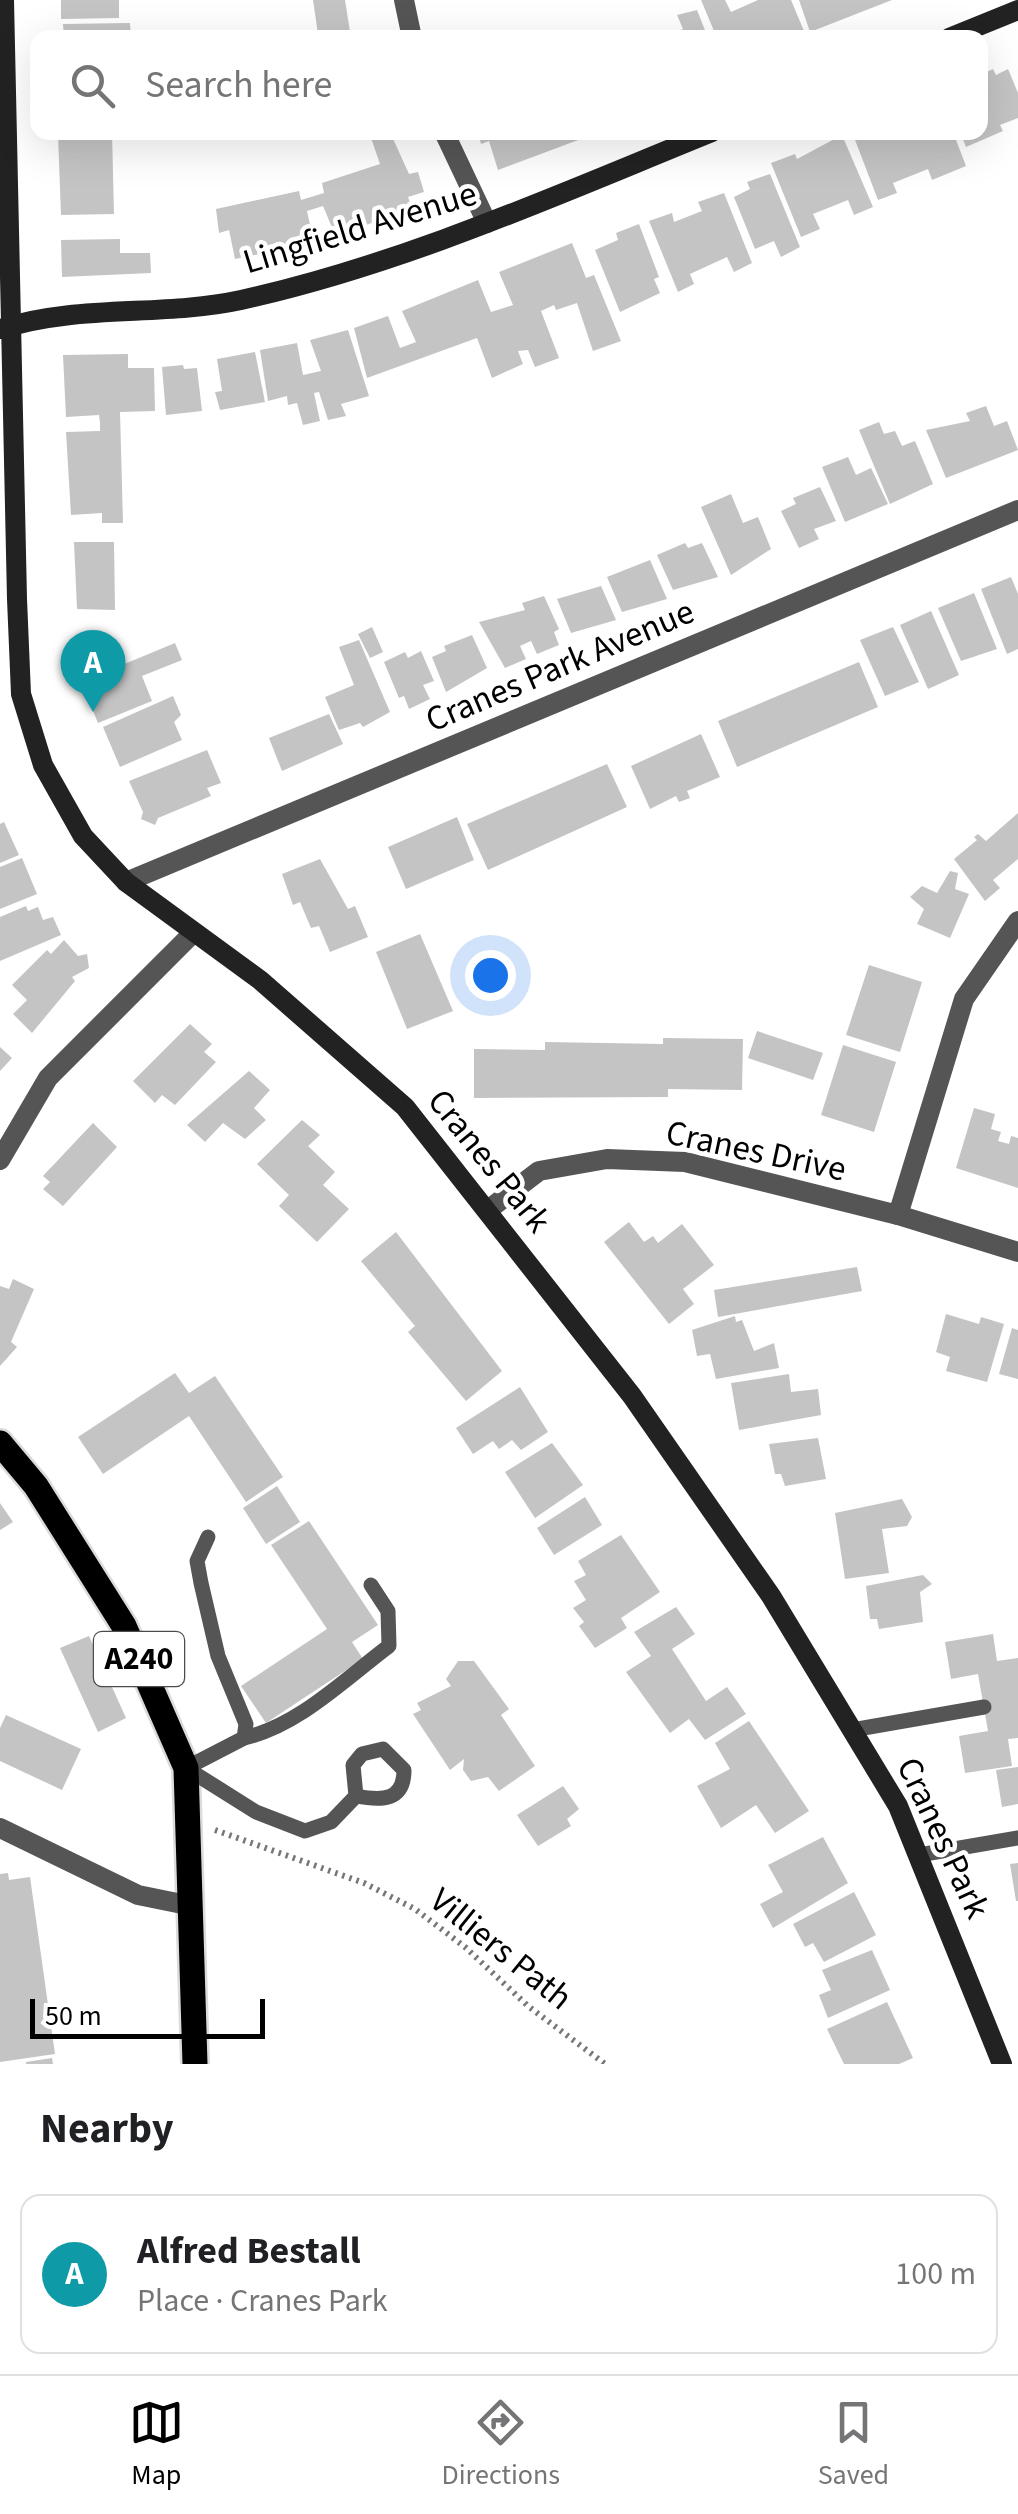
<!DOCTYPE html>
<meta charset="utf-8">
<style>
:root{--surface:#fff;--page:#f6f6f6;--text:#202124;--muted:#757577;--line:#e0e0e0;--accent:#000}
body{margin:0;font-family:"Source Sans 3",sans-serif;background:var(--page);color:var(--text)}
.scale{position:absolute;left:30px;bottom:25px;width:235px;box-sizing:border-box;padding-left:10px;border:5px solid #000;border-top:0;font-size:28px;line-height:35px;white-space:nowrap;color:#000;-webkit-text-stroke:8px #fff;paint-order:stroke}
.you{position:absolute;left:490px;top:975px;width:35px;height:35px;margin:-25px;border:8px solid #fff;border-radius:50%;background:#1a73e8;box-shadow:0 0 0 15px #1a73e833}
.badge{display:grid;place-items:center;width:65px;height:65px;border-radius:50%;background:var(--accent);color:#fff;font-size:32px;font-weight:700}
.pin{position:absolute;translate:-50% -82px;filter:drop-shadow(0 2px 5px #0008)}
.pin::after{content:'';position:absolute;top:52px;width:35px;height:30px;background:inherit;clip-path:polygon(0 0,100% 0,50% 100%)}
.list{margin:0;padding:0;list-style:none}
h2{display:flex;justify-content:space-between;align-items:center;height:130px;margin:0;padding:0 40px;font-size:42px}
h2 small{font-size:32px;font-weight:400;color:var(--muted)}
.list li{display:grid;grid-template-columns:65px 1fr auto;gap:30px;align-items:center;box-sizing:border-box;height:160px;margin:0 20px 20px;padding:0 20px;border:2px solid var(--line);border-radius:20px}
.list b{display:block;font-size:38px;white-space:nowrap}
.list p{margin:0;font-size:32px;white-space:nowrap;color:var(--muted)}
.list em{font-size:32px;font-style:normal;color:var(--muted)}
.icon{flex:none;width:55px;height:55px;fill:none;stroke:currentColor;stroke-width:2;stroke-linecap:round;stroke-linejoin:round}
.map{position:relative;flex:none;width:1018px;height:2064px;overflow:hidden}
.search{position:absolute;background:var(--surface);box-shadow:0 10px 40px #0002;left:30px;right:30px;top:30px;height:110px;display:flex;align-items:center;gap:25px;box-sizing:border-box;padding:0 35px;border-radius:20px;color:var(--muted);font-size:38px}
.sheet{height:310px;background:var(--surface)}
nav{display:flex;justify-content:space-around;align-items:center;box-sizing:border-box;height:140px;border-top:2px solid var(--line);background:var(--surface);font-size:28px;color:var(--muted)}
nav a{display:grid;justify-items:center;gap:5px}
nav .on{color:var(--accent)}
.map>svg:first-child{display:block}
.building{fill:#c4c4c4}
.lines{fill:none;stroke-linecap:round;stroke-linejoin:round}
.primary-casing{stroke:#dbdbdb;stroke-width:30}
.path{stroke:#777;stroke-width:6;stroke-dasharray:2.5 5;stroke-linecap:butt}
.lane{stroke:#555;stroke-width:15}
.street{stroke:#555;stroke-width:20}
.secondary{stroke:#222;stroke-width:20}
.primary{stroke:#000;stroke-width:25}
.labels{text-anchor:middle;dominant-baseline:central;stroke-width:9;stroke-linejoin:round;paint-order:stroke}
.shield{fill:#fff;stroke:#4c4c4c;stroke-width:2.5}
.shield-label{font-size:32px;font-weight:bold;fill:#000}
.street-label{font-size:35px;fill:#000;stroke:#fff}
</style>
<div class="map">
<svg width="1018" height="2064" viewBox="0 0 1018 2064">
<rect width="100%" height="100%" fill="#fff"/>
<g class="building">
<polygon points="61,0 119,0 119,18 61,19"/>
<polygon points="313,0 345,0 351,38 307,38 318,34"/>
<polygon points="701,0 725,0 731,12 758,0 791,0 804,31 789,38 717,38"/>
<polygon points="799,0 892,0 810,32"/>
<polygon points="697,10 708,38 660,38 683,29 677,15"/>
<polygon points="130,23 131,38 64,38 63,24"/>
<polygon points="993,69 996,75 1008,69 1018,93 1018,118 1000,125 1003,131 966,147 960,132 980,132 980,75"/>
<polygon points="390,132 409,174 418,172 424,192 408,197 412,207 336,237 323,206 307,211 314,243 235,259 229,230 219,233 216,209 299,191 301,200 324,193 322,183 380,164 370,135"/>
<polygon points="478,132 597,132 597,133 498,170 489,141 481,144"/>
<polygon points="852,132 953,132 966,166 932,180 928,169 893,183 897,193 878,200"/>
<polygon points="112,133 114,214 61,215 58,135"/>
<polygon points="842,135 873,207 854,215 848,200 813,214 820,229 801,237 771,163 795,154 797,159"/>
<polygon points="770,174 800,247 781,257 774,241 755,249 734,197 750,189 747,182"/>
<polygon points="724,193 752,263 734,272 727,257 690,274 694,284 678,292 649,221 672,213 674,222 702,211 698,202"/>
<polygon points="639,224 659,277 654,279 660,293 620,312 595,250 618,240 616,233"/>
<polygon points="120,239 120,253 150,253 151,273 62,277 61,240"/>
<polygon points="572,243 586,278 594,275 621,341 593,351 577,303 556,310 554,305 541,311 559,358 535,367 528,350 518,351 523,364 492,378 477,338 367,378 354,328 388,316 400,348 416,342 402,311 478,280 491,312 513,305 499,272"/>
<polygon points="348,330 369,396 341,404 346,416 328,420 319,392 314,393 320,421 303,425 297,403 288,405 287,396 268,401 260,350 297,343 303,375 321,371 310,340"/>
<polygon points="255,352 265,402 220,410 215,392 222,391 217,359"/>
<polygon points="128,354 128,368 154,368 155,411 120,412 123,523 102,523 102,513 71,515 66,432 100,431 100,423 99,415 66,417 63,355"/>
<polygon points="183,365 184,369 197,368 202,411 166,415 162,367"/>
<polygon points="986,406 994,426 1007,421 1018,450 946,478 926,430 970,421 966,413"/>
<polygon points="879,422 884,434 895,431 902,446 915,441 933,484 890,504 859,430"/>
<polygon points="848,457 856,475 871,468 888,504 845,522 822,467"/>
<polygon points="820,487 836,521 814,529 819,539 799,548 781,511 796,504 793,498"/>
<polygon points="731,494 743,523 758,517 771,549 731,575 701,507"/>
<polygon points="74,542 114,542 115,610 77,609"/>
<polygon points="685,543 688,548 702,543 718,577 673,590 657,555"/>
<polygon points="650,560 667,599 622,612 607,577"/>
<polygon points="1011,577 1018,594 1018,649 1007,654 981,589"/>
<polygon points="601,586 616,620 571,633 557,599"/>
<polygon points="974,593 997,649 961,661 938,608"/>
<polygon points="544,596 559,629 554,632 559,645 537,654 531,641 520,646 526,659 505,668 479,622 525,610 522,603"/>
<polygon points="931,611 959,675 928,689 900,625"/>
<polygon points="372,627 383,652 370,658 358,634"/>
<polygon points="893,627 919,682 885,696 860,640"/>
<polygon points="472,635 487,668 446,692 432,657 446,651 444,646"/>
<polygon points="359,640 390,712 363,727 360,723 339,730 325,697 354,685 339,647"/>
<polygon points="175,643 182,660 142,676 152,701 98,723 81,682"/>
<polygon points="421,651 434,681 423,685 430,699 409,709 404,696 399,698 384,662 405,652 408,658"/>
<polygon points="859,662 878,707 737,767 718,721"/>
<polygon points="173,696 181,715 174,722 182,740 120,767 103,727"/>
<polygon points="329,714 343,744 282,771 269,738"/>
<polygon points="701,734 720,777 687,791 690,798 679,802 676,796 650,809 631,766"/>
<polygon points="207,750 221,783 207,788 211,796 158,818 155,825 141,819 143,812 129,781"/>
<polygon points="607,764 627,807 488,870 467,824"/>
<polygon points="1018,813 1018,859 993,880 1000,888 985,901 954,859 977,840 974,837 978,834 986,841"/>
<polygon points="457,817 474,860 406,889 388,847"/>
<polygon points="4,822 19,855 0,863 0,824"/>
<polygon points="22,858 37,894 0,909 0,867"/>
<polygon points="320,859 348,909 355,906 368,937 330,952 319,926 311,928 300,902 293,905 282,874"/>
<polygon points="950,871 958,873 955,889 969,894 950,938 917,924 924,909 910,897 922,886 937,893"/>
<polygon points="26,906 28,911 38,907 43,920 53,917 61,935 0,961 0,917"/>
<polygon points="420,934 453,1011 407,1029 376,952"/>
<polygon points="64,940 78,956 87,954 89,968 72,977 75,981 32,1033 13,1014 27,1000 12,985 47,950 51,954"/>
<polygon points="869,965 922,982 900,1052 846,1035"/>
<polygon points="190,1024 212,1044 204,1052 216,1062 175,1105 162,1095 155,1103 133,1081"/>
<polygon points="757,1031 823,1053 813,1080 748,1058"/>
<polygon points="663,1038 743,1039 742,1090 668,1089 668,1097 474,1098 474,1049 545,1050 545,1042 663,1044"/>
<polygon points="843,1045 896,1062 874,1132 821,1115"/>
<polygon points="0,1047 12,1058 0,1071"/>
<polygon points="249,1071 270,1090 254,1108 266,1120 245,1139 223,1123 205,1142 187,1125"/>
<polygon points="974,1108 995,1114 991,1129 1001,1132 998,1141 1009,1144 1011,1136 1018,1138 1018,1188 956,1168"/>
<polygon points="302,1120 320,1135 308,1146 335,1172 323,1185 349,1209 317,1242 279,1206 289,1195 257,1164"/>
<polygon points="93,1123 117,1147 63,1206 43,1189 50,1182 43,1176"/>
<polygon points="629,1222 644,1242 653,1236 658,1243 682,1224 714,1265 683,1289 694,1304 669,1324 604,1242"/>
<polygon points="396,1232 502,1371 466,1401 408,1332 415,1326 361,1261"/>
<polygon points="857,1267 862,1291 718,1317 714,1290"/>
<polygon points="13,1279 34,1289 11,1342 17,1347 0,1366 0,1286 9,1289"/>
<polygon points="946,1314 979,1324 981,1317 1004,1324 987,1382 946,1371 950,1357 936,1352"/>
<polygon points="735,1316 736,1322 742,1320 754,1351 774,1343 779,1368 716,1379 710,1354 697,1356 692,1330"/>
<polygon points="1012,1328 1018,1330 1018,1379 999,1374"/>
<polygon points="175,1373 189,1393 215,1376 283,1477 246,1502 189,1416 103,1474 78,1437"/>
<polygon points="789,1374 791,1392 818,1389 821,1415 739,1430 731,1383"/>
<polygon points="520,1387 548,1432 521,1450 512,1440 499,1449 493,1441 473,1454 456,1428"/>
<polygon points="818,1438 826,1479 785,1486 781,1474 775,1474 769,1444"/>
<polygon points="552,1443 583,1485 535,1518 505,1472"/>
<polygon points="277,1486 300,1522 266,1544 243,1508"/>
<polygon points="585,1497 602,1525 554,1555 537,1528"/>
<polygon points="902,1499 912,1517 907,1526 882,1529 889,1573 845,1579 835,1513"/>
<polygon points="0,1503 13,1522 0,1530"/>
<polygon points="309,1521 378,1625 352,1642 363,1659 266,1723 241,1686 327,1629 271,1545"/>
<polygon points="621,1535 660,1592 621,1618 627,1628 595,1648 579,1626 584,1622 573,1608 586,1600 574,1581 586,1575 578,1561"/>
<polygon points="923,1575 932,1584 920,1592 923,1622 879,1629 877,1619 870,1619 866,1586"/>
<polygon points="676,1607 695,1634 672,1649 706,1701 727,1687 746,1714 705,1740 689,1719 670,1733 626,1672 651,1656 634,1632"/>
<polygon points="993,1634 997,1661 1018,1658 1018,1738 1008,1739 1012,1766 965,1773 959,1736 988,1731 978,1674 951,1679 945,1642"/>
<polygon points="89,1636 126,1718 98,1732 60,1648"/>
<polygon points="458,1661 474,1661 509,1709 501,1715 535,1766 499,1791 488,1777 471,1781 463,1770 464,1759 450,1770 413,1714 421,1710 417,1703 451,1686 446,1679"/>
<polygon points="6,1715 81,1749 62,1790 0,1761 0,1728"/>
<polygon points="749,1721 809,1811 775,1833 756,1805 721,1828 697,1786 730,1769 715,1743"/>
<polygon points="1018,1767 1018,1804 1002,1807 996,1770"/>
<polygon points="563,1786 579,1809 567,1819 571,1826 538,1846 517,1815"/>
<polygon points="823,1837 848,1883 773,1928 760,1904 783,1892 768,1865"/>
<polygon points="1018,1863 1018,1901 1016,1901 1010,1864"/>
<polygon points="8,1873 9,1880 30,1877 55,2054 0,2062 0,1874"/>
<polygon points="854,1892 876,1935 824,1962 813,1943 805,1947 793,1924"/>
<polygon points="872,1950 890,1990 828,2018 819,1995 831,1990 822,1970"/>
<polygon points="887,2002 913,2058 899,2064 844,2064 827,2029"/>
<polygon points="52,2058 53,2064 26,2064 26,2062"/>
</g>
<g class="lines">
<defs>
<polyline id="primary" points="0,1443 36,1486 124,1626 186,1768 195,2064"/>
</defs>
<use href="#primary" class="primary-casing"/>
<polyline class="path" points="215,1830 364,1883 415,1909 465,1947 528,2006 605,2064"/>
<g class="lane">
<polyline points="852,1730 984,1707"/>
<path d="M244 1738C298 1726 345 1679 389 1646L388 1611 371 1585"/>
<path d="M186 1768 256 1812 305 1831 331 1822 356 1796 353 1765 362 1754 383 1749 404 1770C404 1801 382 1801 356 1796"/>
<polyline points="186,1768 244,1738 246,1724 218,1656 201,1583 197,1561 208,1537"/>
<polyline points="919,1855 1018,1838"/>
</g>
<g class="street">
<polyline points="404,0 412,38"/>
<polyline points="444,132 487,223"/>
<polyline points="126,882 1018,510"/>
<polyline points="0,1160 48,1078 193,933"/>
<polyline points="488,1210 539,1171 607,1159 685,1162 898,1215 1018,1252"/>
<polyline points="898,1215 964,999 1018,921"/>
<polyline points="0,1828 138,1895 192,1906"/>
</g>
<g class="secondary">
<polyline points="4,0 17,599 21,694 43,765 83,836 126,882 260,980 405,1107 632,1396 771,1596 898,1806 1002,2064"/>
<polyline points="949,38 1018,10"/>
<path d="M1 329C77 304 163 317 241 300 404 264 559 194 712 132"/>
</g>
<use href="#primary" class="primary"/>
</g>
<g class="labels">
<rect class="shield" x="94" y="1632" width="90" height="54" rx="8"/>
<g class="shield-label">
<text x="139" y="1659">A240</text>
</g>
<g class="street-label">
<text transform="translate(360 228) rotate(-17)">Lingfield Avenue</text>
<text transform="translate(560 666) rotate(-23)">Cranes Park Avenue</text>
<text transform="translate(756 1151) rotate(12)">Cranes Drive</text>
<text transform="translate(489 1161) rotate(51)">Cranes Park</text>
<text transform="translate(943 1838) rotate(65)">Cranes Park</text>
<text transform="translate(501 1949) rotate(39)">Villiers Path</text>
</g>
</g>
</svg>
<div class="scale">50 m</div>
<div class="you"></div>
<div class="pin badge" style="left:93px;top:712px;background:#0f9aa8">A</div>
<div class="search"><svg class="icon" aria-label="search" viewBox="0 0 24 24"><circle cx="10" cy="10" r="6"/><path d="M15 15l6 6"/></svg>Search here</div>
</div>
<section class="sheet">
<h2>Nearby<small></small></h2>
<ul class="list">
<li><span class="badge" style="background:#0f9aa8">A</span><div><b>Alfred Bestall</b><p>Place · Cranes Park</p></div><em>100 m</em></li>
</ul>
</section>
<nav>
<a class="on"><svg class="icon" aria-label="map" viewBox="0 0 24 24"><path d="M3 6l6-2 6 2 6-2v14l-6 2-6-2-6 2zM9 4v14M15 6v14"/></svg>Map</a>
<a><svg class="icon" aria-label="directions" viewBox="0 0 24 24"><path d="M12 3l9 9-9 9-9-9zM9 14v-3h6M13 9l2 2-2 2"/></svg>Directions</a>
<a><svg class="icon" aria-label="saved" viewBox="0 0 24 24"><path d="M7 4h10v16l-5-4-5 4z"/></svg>Saved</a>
</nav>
